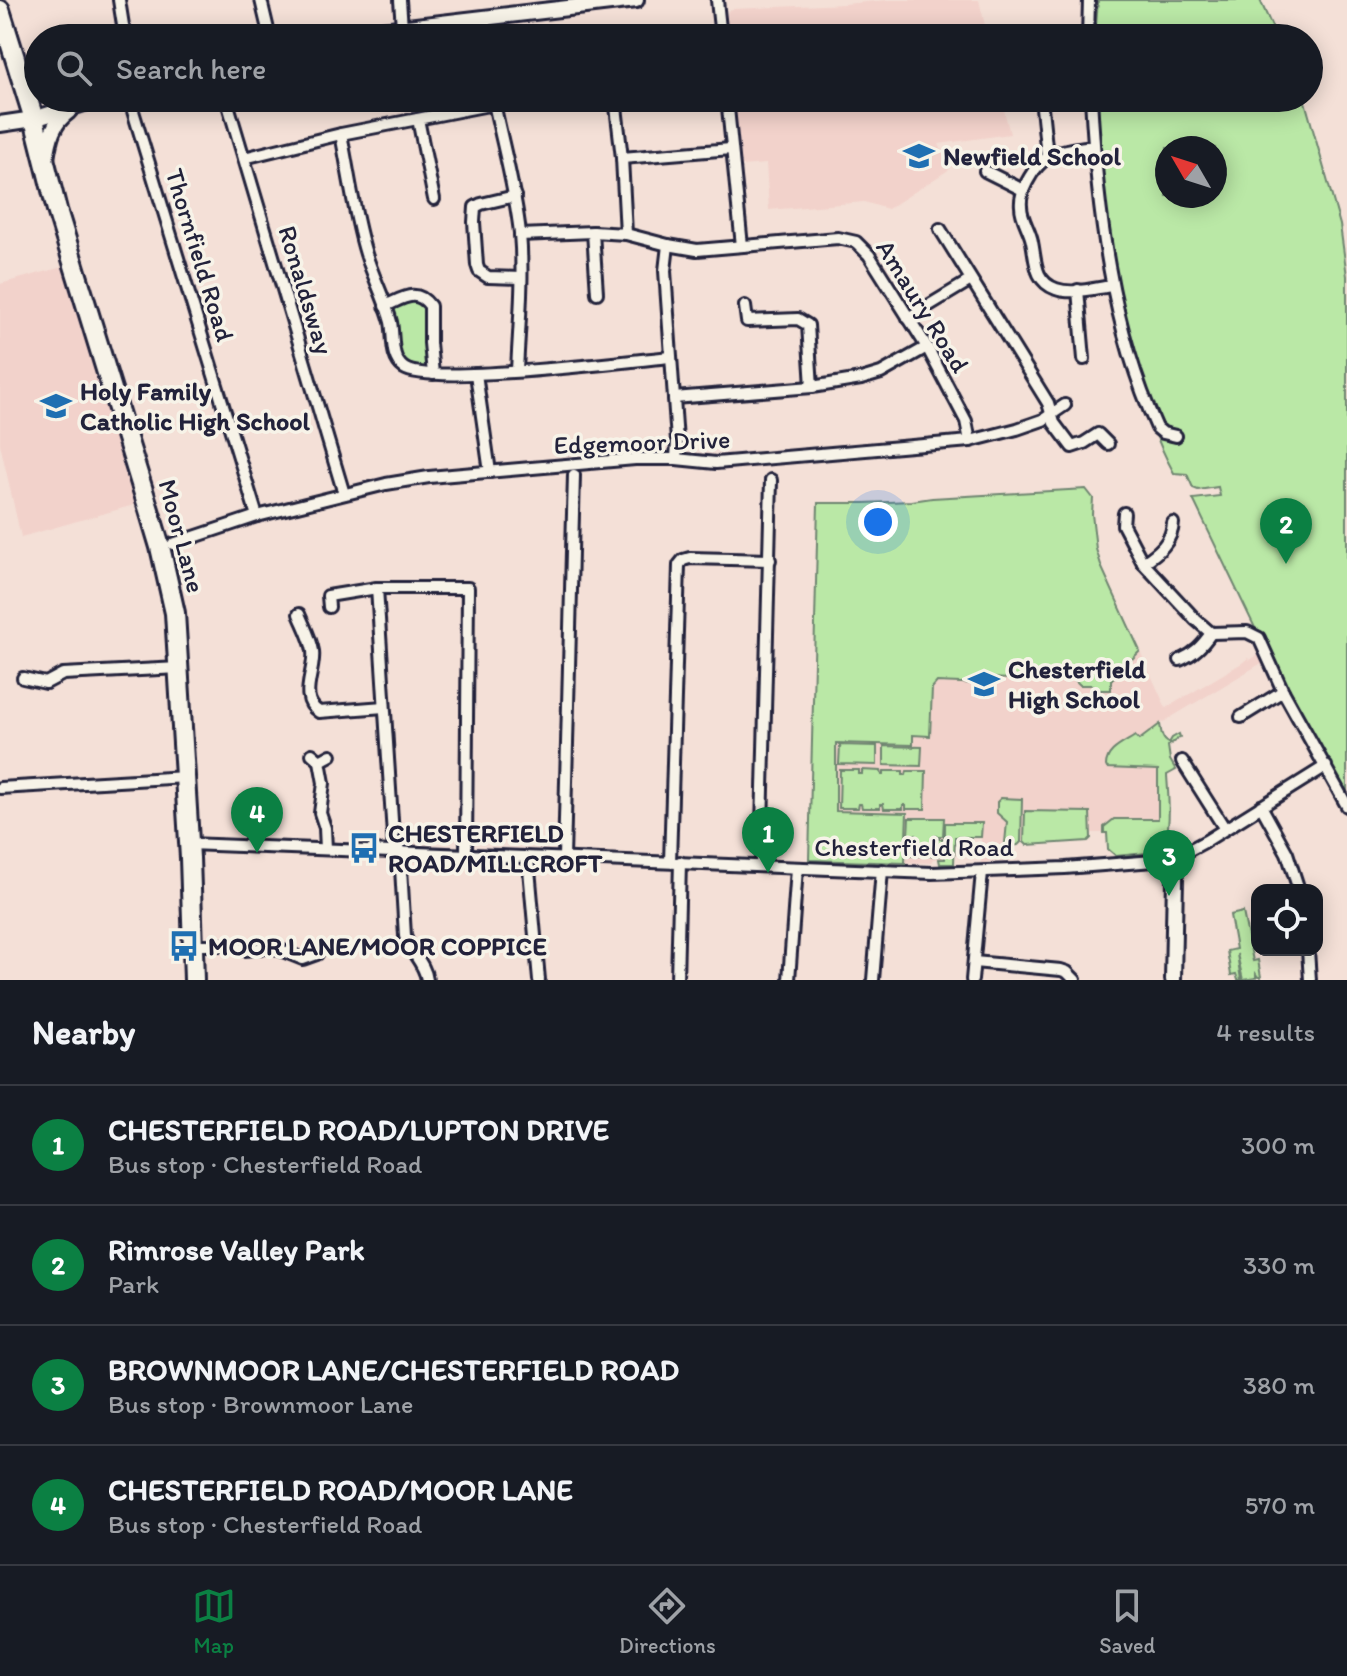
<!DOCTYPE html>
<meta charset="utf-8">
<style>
:root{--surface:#171b24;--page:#242831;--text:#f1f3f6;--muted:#9ea1a6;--line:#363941;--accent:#0b8043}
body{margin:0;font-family:Itim,sans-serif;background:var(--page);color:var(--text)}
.controls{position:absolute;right:24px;bottom:24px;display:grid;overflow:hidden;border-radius:16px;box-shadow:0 4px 20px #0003}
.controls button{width:72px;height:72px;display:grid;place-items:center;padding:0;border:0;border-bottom:2px solid var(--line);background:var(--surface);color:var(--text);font:40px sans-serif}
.compass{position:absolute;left:1155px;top:136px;width:72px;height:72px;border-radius:50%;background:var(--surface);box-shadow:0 4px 20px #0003;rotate:309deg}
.you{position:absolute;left:878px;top:522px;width:28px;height:28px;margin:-20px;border:6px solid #fff;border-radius:50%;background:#1a73e8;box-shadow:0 0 0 12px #1a73e833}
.badge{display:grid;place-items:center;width:52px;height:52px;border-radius:50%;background:var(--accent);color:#fff;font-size:26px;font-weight:700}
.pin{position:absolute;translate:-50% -66px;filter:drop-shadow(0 2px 4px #0008)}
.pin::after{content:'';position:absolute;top:42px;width:28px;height:24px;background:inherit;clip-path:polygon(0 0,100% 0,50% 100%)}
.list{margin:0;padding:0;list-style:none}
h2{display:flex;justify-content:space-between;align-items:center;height:104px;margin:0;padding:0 32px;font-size:34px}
h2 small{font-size:26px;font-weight:400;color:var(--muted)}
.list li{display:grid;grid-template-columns:52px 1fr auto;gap:24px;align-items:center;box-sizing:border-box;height:120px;padding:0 32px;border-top:2px solid var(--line)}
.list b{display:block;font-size:30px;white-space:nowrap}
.list p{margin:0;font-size:26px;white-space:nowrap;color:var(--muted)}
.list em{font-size:26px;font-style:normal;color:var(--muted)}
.icon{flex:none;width:44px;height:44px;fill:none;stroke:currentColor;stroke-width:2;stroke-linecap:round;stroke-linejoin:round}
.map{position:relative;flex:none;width:1347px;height:980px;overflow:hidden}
.search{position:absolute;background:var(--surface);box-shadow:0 4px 20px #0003;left:24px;right:24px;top:24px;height:88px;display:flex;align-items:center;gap:20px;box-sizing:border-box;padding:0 28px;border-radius:44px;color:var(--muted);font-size:30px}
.sheet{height:584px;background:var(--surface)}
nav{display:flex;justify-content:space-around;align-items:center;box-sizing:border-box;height:112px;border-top:2px solid var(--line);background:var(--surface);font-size:22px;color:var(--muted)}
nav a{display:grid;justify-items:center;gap:4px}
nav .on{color:var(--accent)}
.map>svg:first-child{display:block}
.built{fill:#f2d2cb}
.green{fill:#bae8a6;stroke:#6e8570;stroke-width:2;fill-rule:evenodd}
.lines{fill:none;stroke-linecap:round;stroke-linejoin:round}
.street-casing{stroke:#22223b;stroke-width:16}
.secondary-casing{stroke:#22223b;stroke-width:20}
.highway-casing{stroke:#22223b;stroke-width:24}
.street{stroke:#f7f3e8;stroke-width:10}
.secondary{stroke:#f7f3e8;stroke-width:14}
.highway{stroke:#f7f3e8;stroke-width:18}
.labels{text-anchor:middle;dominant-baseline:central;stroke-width:7;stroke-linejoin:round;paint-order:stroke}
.poi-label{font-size:26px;font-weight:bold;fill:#22223b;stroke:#f7f3e8;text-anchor:start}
.street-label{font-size:26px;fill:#22223b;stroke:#f7f3e8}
</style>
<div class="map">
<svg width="1347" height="980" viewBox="0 0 1347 980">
<rect width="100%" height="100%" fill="#f4e0d7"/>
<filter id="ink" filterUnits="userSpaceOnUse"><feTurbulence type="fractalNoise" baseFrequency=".0125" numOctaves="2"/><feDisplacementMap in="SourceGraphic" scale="16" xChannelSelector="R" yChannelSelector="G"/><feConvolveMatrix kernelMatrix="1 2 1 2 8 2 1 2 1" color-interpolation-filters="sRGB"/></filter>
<g filter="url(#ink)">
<g class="built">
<polygon points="888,0 979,0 988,38 728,38 727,16 728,11 731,9 844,4"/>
<polygon points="734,98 1001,98 1010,134 939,144 950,169 888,209 864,202 769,210 766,164 741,166"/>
<polygon points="70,265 78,294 79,313 92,354 101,369 141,503 21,537 0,444 0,284"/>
<polygon points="1086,489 1093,498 1094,539 1102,568 1166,708 1242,663 1248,658 1250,660 1259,654 1265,666 1260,664 1160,724 1167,775 1168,808 1165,844 1162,849 1157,852 1116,856 1108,849 1107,833 1092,833 1088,841 1027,845 1025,842 1023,842 1018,845 1007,845 1004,848 1004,851 992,861 981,864 981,838 955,837 954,864 940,864 939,859 933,859 931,863 809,860 818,503 912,501 932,498"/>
</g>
<g class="green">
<polygon points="1098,0 1260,0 1277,38 1095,38"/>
<path d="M1096 98H1304L1340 225 1347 276V799L1279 671 1266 638 1255 628 1193 499 1220 496 1218 487 1198 490 1193 488 1187 474 1174 473C1133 399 1117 298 1107 214 1103 175 1098 137 1096 98ZM1167 148H1215V196H1167Z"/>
<polygon points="411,299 420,300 425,306 429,366 427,369 407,366 399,356 391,309 394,306"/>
<polygon points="1086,489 1093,498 1092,514 1096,549 1102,568 1140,651 1111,680 1111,690 1096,690 1093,685 1080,685 1072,677 1068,677 1068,681 985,678 984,684 937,682 932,688 930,736 913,735 913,745 836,743 836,811 907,813 905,863 809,860 818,503 864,503 912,501 932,498"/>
<path d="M1160 724C1161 732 1162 740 1169 743L1172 738 1179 734 1180 737 1168 746 1170 760 1176 770 1167 775C1168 795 1174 840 1157 852L1116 856 1108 849 1107 833H1104V827L1114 819H1158V770L1107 768 1106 766C1106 750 1123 744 1135 736L1139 740Z"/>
<polygon points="840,745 877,746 877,765 839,764"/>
<polygon points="884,746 922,747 921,766 884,765"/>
<polygon points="840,770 859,770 859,774 862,774 862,770 881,771 882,775 884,775 884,771 903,771 903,775 906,775 907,771 926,771 925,809 906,809 906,805 903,805 903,809 884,809 883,804 880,804 880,808 862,808 861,804 859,804 858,808 839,808"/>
<polygon points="1001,798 1022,799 1021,842 1018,845 1011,846 1005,843 1007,822 997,813 997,802"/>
<polygon points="1025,811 1090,812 1091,838 1088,841 1027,845 1024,842"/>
<polygon points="909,818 944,818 943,836 935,836 936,839 943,839 943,856 908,856 908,838 916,838 916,835 908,835"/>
<polygon points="945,823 982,823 981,837 955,837 954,864 940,864 939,859 945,859"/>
<polygon points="1243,912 1253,961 1258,960 1261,977 1258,977 1256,974 1256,978 1243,980 1237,954 1241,980 1238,980 1236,974 1231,975 1227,951 1236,949 1230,915"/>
</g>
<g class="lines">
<defs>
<g id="street">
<polyline points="119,0 125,38"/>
<polyline points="261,0 270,38"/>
<polyline points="400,0 402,27"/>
<polyline points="717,0 721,38"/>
<polyline points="475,18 479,38"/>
<polyline points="1088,38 1089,0"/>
<polyline points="129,98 257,516"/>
<polyline points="226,98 344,494"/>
<path d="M493 98C502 143 515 187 520 233 524 278 519 326 517 371"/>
<polyline points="615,98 622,158 626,234"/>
<polyline points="727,98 742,246"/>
<polyline points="1041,98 1047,156"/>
<path d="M1091 98C1097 208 1111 327 1157 428L1163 433 1176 436"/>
<polyline points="418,119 434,199"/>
<path d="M341 134C349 174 354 215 366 254 373 277 385 299 391 322 394 337 390 358 404 368 429 386 629 361 670 357"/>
<path d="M1094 146C1061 150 1043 151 1027 182 1023 190 1020 198 1021 206 1021 219 1030 230 1032 242 1036 261 1034 281 1056 289 1073 295 1095 288 1112 286"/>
<polyline points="244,158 341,134 494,104"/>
<polyline points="622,158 731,149"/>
<polyline points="985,171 1023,190"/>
<polyline points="515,196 481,204 475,207 474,222 477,265 479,271 488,277 521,278"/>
<polyline points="940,229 1048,403 1054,423 1072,447 1084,443 1098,434 1108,444"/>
<polyline points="593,232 597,293"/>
<polyline points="520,235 593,232 626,234 668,245 697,250 838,238 856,242 869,255 927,347 966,421 970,441"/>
<polyline points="668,245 665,271 677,441 676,459"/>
<polyline points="1078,290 1084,359"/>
<path d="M385 306C402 299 416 287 430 306V343L433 374"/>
<polyline points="745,306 747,321 798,319 808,325 812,387"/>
<polyline points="908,318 971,280"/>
<polyline points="476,374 490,472"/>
<polyline points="674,398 812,387 861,379 881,373 927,347"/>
<polyline points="1124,513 1123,525 1143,563"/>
<path d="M1173 523C1172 542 1158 553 1143 563L1196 620 1211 633 1247 632 1259 638 1283 691 1347 806"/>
<polyline points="173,544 257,516 386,484 429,477 635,459 676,459 716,463 970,441 1017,429 1043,420 1065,405"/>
<polyline points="377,588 394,851"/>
<polyline points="329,607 328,596 377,588 468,588 466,854"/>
<path d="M299 614C304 626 311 639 313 651 316 671 297 698 319 712L384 707"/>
<path d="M1180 660C1194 654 1202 646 1211 633"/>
<polyline points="23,678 46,683 63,674 179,668"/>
<polyline points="1241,717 1283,691"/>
<polyline points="312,754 320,761 331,755"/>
<polyline points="320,761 324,783 320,813 325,828 326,849"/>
<polyline points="1182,761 1225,829"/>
<polyline points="0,788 186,777"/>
<polyline points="1261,806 1287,853 1299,890"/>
<polyline points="189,844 932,873 1065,868 1154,861 1180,855 1206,841 1326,766"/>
<path d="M400 851 405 936C410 952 425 963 427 980"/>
<polyline points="528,858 539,980"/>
<polyline points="564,858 574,475"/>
<polyline points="670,862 679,565 683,560 690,558 770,560"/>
<polyline points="761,866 771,480"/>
<polyline points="193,945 230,945 245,950 273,947 303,959 317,954"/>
<polyline points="1308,950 1310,980"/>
<polyline points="974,962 1061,970 1067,972 1075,980"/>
<polyline points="677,980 680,862"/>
<polyline points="789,980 797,868"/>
<polyline points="873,980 882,870"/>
<polyline points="972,980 982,872"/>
</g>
<g id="secondary">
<polyline points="314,38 636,0"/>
<polyline points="0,124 34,119 100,98"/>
<path d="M46 159C49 139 52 123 69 111"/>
<polyline points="1169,858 1175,878 1173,980"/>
</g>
<polyline id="highway" points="0,10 34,119 57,210 149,510 160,547 175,613 190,858 194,980"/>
</defs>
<use href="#street" class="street-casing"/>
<use href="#secondary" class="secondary-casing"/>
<use href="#highway" class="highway-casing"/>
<use href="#street" class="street"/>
<use href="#secondary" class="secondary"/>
<use href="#highway" class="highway"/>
</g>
</g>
<defs>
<symbol id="school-bare" viewBox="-9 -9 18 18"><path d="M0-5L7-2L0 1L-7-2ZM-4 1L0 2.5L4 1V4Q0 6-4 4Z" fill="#1f6fb2" stroke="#f7f3e8" stroke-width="2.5" paint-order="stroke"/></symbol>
<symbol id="bus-bare" viewBox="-9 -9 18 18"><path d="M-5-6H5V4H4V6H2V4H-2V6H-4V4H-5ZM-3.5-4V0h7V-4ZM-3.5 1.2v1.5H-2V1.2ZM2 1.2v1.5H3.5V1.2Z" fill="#1f6fb2" stroke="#f7f3e8" stroke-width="2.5" paint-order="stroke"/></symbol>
</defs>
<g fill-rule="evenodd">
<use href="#school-bare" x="897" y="134" width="44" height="44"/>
<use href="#school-bare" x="34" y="384" width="44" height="44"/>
<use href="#school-bare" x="962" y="662" width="44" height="44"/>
<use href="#bus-bare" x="342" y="826" width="44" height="44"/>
<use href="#bus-bare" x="162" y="924" width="44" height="44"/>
</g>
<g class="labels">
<g class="poi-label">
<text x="943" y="156">Newfield School</text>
<text x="80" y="391">Holy Family<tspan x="80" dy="30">Catholic High School</tspan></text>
<text x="1008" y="669">Chesterfield<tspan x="1008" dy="30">High School</tspan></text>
<text x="388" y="833">CHESTERFIELD<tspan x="388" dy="30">ROAD/MILLCROFT</tspan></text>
<text x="208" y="946">MOOR LANE/MOOR COPPICE</text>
</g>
<g class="street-label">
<text transform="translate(200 255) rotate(73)">Thornfield Road</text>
<text transform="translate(306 290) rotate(73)">Ronaldsway</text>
<text transform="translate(923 306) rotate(58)">Amaury Road</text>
<text transform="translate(642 442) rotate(-2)">Edgemoor Drive</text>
<text transform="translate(182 536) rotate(75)">Moor Lane</text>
<text x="914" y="847">Chesterfield Road</text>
</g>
</g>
</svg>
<div class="controls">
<button><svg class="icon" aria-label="locate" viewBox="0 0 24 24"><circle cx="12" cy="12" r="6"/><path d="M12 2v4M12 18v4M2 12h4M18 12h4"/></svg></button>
</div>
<svg class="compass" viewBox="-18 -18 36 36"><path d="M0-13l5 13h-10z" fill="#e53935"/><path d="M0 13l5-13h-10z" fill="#9ea1a6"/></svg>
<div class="you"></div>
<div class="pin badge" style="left:768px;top:873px">1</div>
<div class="pin badge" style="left:1286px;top:564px">2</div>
<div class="pin badge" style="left:1169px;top:896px">3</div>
<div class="pin badge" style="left:257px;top:853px">4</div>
<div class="search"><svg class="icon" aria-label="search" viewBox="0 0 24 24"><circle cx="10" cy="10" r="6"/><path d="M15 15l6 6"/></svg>Search here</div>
</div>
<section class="sheet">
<h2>Nearby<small>4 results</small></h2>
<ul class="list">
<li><span class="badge">1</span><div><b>CHESTERFIELD ROAD/LUPTON DRIVE</b><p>Bus stop · Chesterfield Road</p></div><em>300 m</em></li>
<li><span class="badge">2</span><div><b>Rimrose Valley Park</b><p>Park</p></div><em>330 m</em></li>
<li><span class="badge">3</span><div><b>BROWNMOOR LANE/CHESTERFIELD ROAD</b><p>Bus stop · Brownmoor Lane</p></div><em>380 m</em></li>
<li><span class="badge">4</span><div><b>CHESTERFIELD ROAD/MOOR LANE</b><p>Bus stop · Chesterfield Road</p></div><em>570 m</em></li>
</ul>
</section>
<nav>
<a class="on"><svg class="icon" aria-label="map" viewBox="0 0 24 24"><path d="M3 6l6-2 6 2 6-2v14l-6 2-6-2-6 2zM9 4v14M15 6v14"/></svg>Map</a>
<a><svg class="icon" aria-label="directions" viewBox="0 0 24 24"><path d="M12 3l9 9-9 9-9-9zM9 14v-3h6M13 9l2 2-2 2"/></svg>Directions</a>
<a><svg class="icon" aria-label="saved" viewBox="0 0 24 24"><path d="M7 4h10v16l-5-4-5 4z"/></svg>Saved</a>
</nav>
